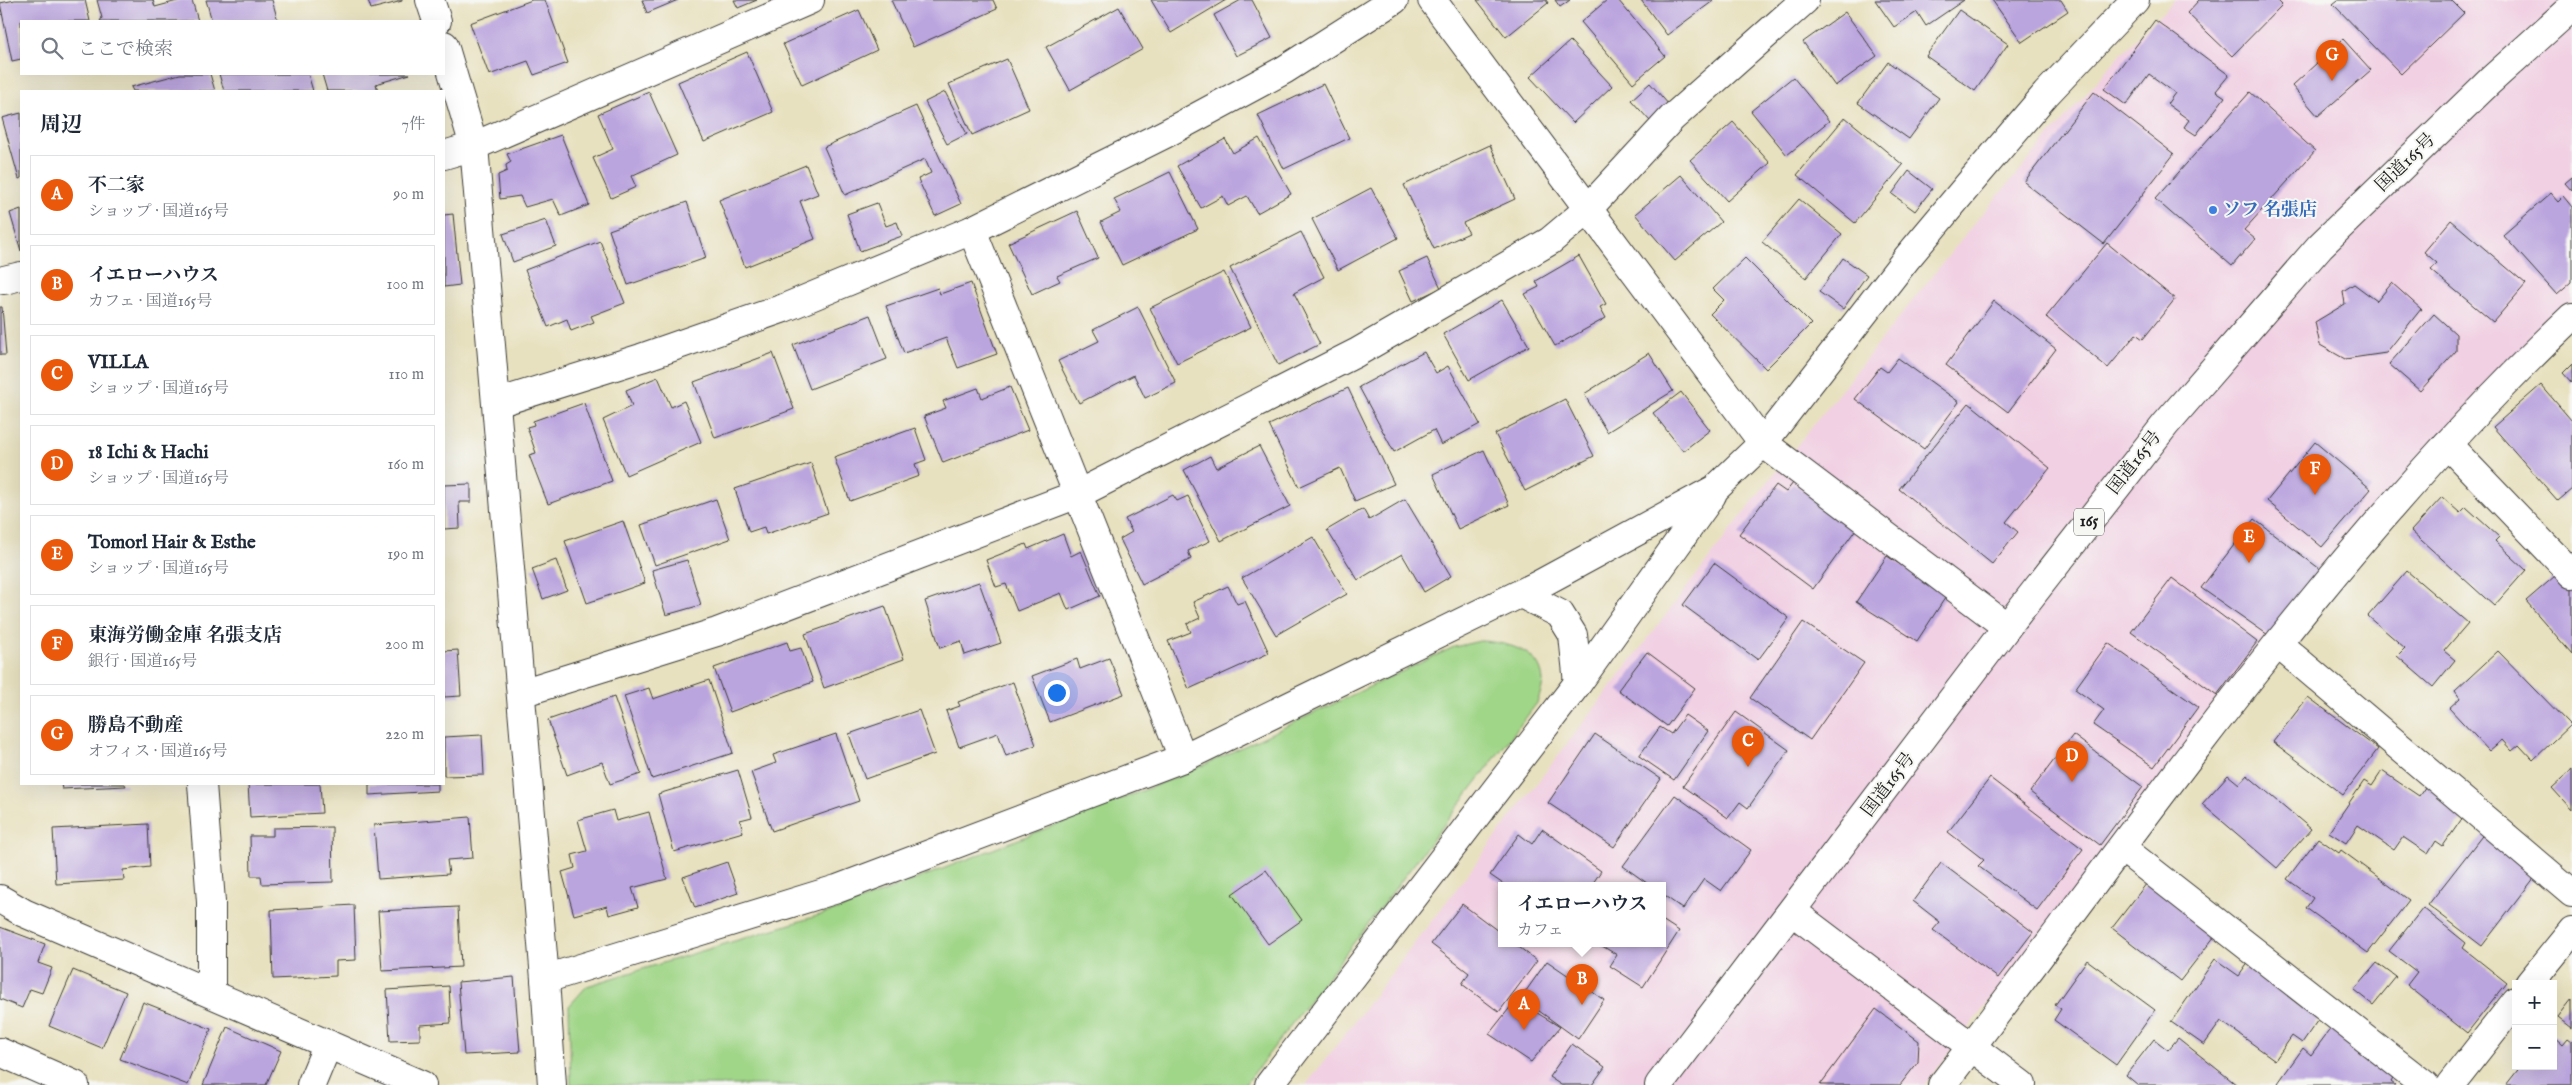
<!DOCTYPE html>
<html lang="ja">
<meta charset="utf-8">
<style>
:root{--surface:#fff;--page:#f2f2f3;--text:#1f2937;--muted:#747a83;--line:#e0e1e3;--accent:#ea580c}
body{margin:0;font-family:"IM FELL English","Noto Serif JP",serif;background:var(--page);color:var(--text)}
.controls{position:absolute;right:15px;bottom:15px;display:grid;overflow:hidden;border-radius:0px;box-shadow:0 5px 20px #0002}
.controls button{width:45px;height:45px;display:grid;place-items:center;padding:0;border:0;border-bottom:1px solid var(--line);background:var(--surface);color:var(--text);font:25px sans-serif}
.you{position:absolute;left:1056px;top:692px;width:18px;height:18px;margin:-12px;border:4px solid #fff;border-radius:50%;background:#1a73e8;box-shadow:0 0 0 8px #1a73e833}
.badge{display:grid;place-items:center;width:32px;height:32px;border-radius:50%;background:var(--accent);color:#fff;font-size:16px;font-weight:700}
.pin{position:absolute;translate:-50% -41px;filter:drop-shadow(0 1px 2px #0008)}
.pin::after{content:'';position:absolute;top:26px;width:18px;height:15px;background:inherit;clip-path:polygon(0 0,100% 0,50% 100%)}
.popup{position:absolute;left:1498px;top:882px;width:168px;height:65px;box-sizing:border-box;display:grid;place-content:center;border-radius:0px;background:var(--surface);filter:drop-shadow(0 1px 4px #0005);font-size:16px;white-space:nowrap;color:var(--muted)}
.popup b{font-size:19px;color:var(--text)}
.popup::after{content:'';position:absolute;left:50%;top:100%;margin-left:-10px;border:10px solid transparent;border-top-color:var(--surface)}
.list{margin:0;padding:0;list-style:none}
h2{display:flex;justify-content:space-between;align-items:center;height:65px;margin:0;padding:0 20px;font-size:21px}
h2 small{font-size:16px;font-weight:400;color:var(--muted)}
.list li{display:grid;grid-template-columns:32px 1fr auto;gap:15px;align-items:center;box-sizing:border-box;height:80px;margin:0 10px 10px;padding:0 10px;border:1px solid var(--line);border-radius:0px}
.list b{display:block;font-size:19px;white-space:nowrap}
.list p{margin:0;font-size:16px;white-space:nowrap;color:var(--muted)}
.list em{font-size:16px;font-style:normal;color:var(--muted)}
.icon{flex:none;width:28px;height:28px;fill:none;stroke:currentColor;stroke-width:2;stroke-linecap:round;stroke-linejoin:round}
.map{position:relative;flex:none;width:2572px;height:1085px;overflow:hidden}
.search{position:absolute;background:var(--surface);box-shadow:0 5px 20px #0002;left:20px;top:20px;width:425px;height:55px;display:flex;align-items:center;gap:12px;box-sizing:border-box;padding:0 18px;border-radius:0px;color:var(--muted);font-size:19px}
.panel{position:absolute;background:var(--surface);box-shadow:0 5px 20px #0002;left:20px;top:90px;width:425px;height:695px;border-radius:0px}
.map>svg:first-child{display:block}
.built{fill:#f1d0e3;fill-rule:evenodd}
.green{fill:#a0d688;stroke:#5e7952}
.building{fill:#bba5de}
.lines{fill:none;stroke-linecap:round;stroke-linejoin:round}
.minor-casing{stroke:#3b3a35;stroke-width:30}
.trunk-casing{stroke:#3b3a35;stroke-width:30}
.minor{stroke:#fff;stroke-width:28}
.trunk{stroke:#fff;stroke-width:28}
.shop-dot{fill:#3f7fe0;stroke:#f6f6f2;stroke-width:2}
.labels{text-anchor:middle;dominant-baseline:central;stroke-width:4;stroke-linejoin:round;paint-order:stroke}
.shield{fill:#f6f6f2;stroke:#5d5d5c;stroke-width:1}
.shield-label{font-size:16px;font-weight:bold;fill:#1c1c1c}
.street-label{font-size:18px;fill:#1c1c1c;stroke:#f6f6f2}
.shop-label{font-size:18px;font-weight:bold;fill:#366cbe;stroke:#f6f6f2;text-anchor:start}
</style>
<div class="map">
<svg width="2572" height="1085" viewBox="0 0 2572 1085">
<rect width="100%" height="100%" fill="#f6f6f2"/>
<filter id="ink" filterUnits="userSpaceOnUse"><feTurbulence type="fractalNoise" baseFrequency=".02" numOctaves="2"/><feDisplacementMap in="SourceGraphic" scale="10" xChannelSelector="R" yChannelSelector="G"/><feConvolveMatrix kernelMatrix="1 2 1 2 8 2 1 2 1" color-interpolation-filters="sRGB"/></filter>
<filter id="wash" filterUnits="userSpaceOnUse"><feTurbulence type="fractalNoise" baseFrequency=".0096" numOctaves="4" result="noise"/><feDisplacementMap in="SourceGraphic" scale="20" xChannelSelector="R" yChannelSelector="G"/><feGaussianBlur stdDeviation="1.12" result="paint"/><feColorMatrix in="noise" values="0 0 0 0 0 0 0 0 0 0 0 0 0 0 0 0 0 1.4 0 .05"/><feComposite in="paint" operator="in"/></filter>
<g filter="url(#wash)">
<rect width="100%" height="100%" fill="#e8e1c0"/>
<path class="built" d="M2175 0H2572V302L2544 329 2337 553 1924 1085H1306L1767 483 1977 220 2119 56ZM1502 886H1662V944H1502Z"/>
<path class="green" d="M1480 641C1504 642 1541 649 1543 681 1543 687 1539 697 1537 703L1245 1085H571L569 1006 587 986 843 908 1185 774 1454 647Z"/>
<g id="blocks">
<g class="building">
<polygon points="15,0 85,0 90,21 21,21 21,59 12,61 0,3"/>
<polygon points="97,0 153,0 155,7 181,0 192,0 198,21 100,21 102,18"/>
<polygon points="206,0 272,0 278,21 212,21"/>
<polygon points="368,0 402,0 402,1 371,9"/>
<polygon points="532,0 545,0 568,63 534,75 528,61 489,75 470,23"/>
<polygon points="642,0 678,0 647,13"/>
<polygon points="734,0 757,0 738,8"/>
<polygon points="891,0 993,0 997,9 913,47"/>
<polygon points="1151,0 1226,0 1171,33"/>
<polygon points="1241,0 1252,0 1272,38 1236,56 1214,15"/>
<polygon points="1477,0 1546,0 1548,3 1506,37"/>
<polygon points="1555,0 1570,0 1560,7"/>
<polygon points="1607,0 1618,0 1665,56 1633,83 1581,22"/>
<polygon points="1641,0 1712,0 1713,1 1667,35"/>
<polygon points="1875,0 1964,0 1926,26 1917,12 1894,27"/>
<polygon points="1992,0 2061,0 2068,11 2022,42"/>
<polygon points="2199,0 2277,0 2282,5 2232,56 2187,13"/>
<polygon points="2338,0 2451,0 2464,13 2401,74 2333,4"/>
<polygon points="1119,7 1143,49 1070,90 1046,47"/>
<polygon points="859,10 877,50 802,85 783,44"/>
<polygon points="1959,10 2008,44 1975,91 1926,56"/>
<polygon points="1845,12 1877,56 1835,86 1803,42"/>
<polygon points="2155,20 2229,75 2216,91 2225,97 2196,135 2184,127 2189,120 2167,104 2175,93 2149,74 2126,105 2104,89"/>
<polygon points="2343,39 2371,70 2318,116 2292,86"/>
<polygon points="1570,41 1612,86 1573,123 1530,77"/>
<polygon points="747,52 773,112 704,142 678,82"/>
<polygon points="1007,59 1029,109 972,135 949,84"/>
<polygon points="1888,62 1939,98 1909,139 1858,103"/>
<polygon points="180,74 210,74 215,91 133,91 131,87"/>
<polygon points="219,74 308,74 313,91 224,91"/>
<polygon points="322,74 410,74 376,84 378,91 327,91"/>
<polygon points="1793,77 1829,121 1787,155 1751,111"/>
<polygon points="1650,83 1669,105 1650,121 1631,100"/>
<polygon points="1323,84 1349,138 1284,169 1258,115"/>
<polygon points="649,92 677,155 631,176 636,187 611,198 593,158 613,149 598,114"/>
<polygon points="945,92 967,134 947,144 925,102"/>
<polygon points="2094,92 2174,154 2104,244 2024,182"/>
<polygon points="2250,92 2315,151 2244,230 2255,239 2232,266 2155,199"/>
<polygon points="916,106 961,204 935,216 918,179 931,173 925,159 845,195 824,147"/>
<polygon points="21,113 21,178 19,179 2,118"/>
<polygon points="1845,117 1903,165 1855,223 1797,175"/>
<polygon points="1733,122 1770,163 1727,201 1690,160"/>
<polygon points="561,135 589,205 561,216 553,199 525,207 520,196 500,199 498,175 507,171 506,165 511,162 507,154"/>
<polygon points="1259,138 1291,194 1257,213 1247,196 1228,206 1223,196 1201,208 1177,166 1225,139 1233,153"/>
<polygon points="1490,145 1515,199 1463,223 1469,233 1434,249 1404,185"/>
<polygon points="806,165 818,194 800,201 815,239 745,267 719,200"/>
<polygon points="1909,171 1932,189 1915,211 1892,194"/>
<polygon points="1170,172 1198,229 1122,265 1101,222 1121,212 1114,199"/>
<polygon points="1681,175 1721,222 1675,261 1635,214"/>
<polygon points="2572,177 2572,191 2565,183"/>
<polygon points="1371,188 1398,238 1338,270 1312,219"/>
<polygon points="2551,193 2558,201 2563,196 2572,207 2572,282 2557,295 2503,235"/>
<polygon points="1799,199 1842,234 1806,278 1762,242"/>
<polygon points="687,202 706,258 628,285 609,230"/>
<polygon points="877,203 886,226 897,222 902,236 860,251 847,214"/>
<polygon points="21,209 21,251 10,213"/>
<polygon points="1077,211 1098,258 1057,276 1060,281 1032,294 1008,243"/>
<polygon points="453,214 460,285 444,287 444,215"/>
<polygon points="546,220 556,246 513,262 503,234"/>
<polygon points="2451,220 2526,284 2493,322 2431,270 2437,263 2424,252"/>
<polygon points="1301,232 1324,277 1294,293 1320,344 1278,365 1230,268"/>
<polygon points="600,241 625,303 591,316 594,322 571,331 567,319 548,327 525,270"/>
<polygon points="2107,243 2175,299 2143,339 2136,334 2108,368 2046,317"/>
<polygon points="1579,256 1606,304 1600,307 1606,318 1555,346 1525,294 1539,287 1536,281"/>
<polygon points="1427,258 1441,288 1413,301 1399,271"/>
<polygon points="1745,258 1811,324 1766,369 1710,314 1724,300 1713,289"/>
<polygon points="1843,258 1867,275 1843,309 1819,292"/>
<polygon points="1224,272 1251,327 1177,363 1150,308"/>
<polygon points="971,283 997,354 958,368 946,338 904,353 886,306 938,288 940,294"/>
<polygon points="2392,283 2421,309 2386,353 2345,359 2320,345 2315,322 2345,304 2343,291 2354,284 2377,301"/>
<polygon points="1502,300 1529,346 1469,380 1443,334"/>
<polygon points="1994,301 2056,349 2008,412 1946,365"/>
<polygon points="0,307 2,307 6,355 0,355"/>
<polygon points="1138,307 1176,383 1145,398 1134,375 1079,403 1058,361 1099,341 1093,330"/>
<polygon points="2434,314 2456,334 2456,351 2420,391 2389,364"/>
<polygon points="870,315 887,359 810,389 793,345"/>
<polygon points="1424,352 1436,373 1448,366 1480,424 1441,445 1434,430 1394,452 1359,387"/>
<polygon points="773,353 794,409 715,438 694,382"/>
<polygon points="1649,353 1673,391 1607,432 1584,394"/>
<polygon points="1898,358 1959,402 1924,449 1855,399 1880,367 1887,372"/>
<polygon points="2572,364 2572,383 2563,373"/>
<polygon points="658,377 671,407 684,401 701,442 626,475 603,420 632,406 626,390"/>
<polygon points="2541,385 2572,421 2572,489 2558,501 2493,427"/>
<polygon points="1010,387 1028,430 943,463 924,416 946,408 943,401 978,388 982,398"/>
<polygon points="1348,388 1394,484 1355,501 1340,468 1299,487 1269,425"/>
<polygon points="1681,392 1710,430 1683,451 1653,413"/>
<polygon points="1565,399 1594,456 1525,491 1495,434"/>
<polygon points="584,403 612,481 548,504 529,455 536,453 527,427 534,425 533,421"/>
<polygon points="1969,403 2050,468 2006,522 2018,532 1992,564 1899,489"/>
<polygon points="915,428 926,460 915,464 919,476 850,501 834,457"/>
<polygon points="2315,442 2371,489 2322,547 2267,501"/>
<polygon points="1259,446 1290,506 1221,541 1184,470 1210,456 1216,468"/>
<polygon points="1484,450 1509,505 1458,529 1433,474"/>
<polygon points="811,463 828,513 766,534 764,527 749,532 735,489"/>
<polygon points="1793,483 1856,529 1813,589 1739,534 1776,485 1786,492"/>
<polygon points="471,484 471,502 459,502 460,528 444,529 444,485"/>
<polygon points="1173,495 1177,501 1188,496 1210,541 1188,551 1191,559 1142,584 1120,539 1132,532 1125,519"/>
<polygon points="2442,497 2460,513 2466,507 2499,537 2495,541 2526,570 2494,606 2411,531"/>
<polygon points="716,499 730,539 655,565 641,525"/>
<polygon points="1405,499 1451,576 1424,592 1402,554 1358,580 1327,530 1363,509 1369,520"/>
<polygon points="2254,519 2320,569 2271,637 2201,588"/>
<polygon points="623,521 645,583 587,603 565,541"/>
<polygon points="1063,534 1071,556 1081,551 1100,596 1068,610 1061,593 1017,611 1006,584 996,587 986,560 1026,544 1028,549"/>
<polygon points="1313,537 1347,594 1276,635 1242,578"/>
<polygon points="1887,556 1947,595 1917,641 1856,602"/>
<polygon points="556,560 567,590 543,599 532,569"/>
<polygon points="687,560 701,605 666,615 652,570"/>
<polygon points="1714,563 1789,618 1758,660 1683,605"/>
<polygon points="2562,570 2572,582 2572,654 2526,601"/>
<polygon points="2407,571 2468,623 2444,651 2455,660 2433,687 2397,656 2405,648 2368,616"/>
<polygon points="2172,578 2257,642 2217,695 2131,632"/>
<polygon points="979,582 1001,643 965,655 961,641 940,648 925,601"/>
<polygon points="1228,586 1237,604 1245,601 1269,653 1189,689 1168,641 1191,632 1187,624 1200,618 1193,602"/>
<polygon points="885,606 904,659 824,688 805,634"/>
<polygon points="1803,622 1864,663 1810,740 1750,698"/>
<polygon points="787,642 790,651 801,648 813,682 730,712 714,668"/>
<polygon points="2108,643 2198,707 2154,767 2093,725 2104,710 2075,689"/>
<polygon points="458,650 461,696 444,697 444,651"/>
<polygon points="2498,651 2570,725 2533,760 2519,745 2512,751 2502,740 2489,751 2449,708 2460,698 2455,691"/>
<polygon points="1647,652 1695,688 1667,726 1618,690"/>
<polygon points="1109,658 1124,694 1050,722 1032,676 1077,659 1080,669"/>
<polygon points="709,680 733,753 652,779 624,696 649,688 653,699"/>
<polygon points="1013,682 1036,745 1006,756 998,733 959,747 946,711 960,706 958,702"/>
<polygon points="614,697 641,774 610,784 602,762 567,775 548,720"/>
<polygon points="2308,697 2378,749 2343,795 2273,742"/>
<polygon points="919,710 935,754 865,779 849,734"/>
<polygon points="1736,712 1789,750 1748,808 1740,802 1728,818 1683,786"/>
<polygon points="1685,715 1708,731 1674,780 1639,756 1660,727 1671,734"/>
<polygon points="836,734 859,801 772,831 751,772 776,763 773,755"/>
<polygon points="1595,734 1661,779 1614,847 1548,803"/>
<polygon points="482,735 484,775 444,776 444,737"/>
<polygon points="2073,735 2143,787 2100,845 2030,792"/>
<polygon points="738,770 752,817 740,820 743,832 674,852 658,794"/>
<polygon points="2572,770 2572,810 2552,788"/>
<polygon points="2382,771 2419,796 2428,783 2468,810 2443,846 2436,841 2428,854 2403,837 2394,850 2358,825 2346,843 2329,832 2364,781 2372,786"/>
<polygon points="2228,775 2239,784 2247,775 2311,829 2277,868 2202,804"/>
<polygon points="1990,778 2083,849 2037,910 1978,866 1984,860 1948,832"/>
<polygon points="61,784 125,784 126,786 62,789"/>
<polygon points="248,784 320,784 322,813 250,817"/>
<polygon points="369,784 438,784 438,791 369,795"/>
<polygon points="1675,795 1751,850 1721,891 1704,879 1683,909 1662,894 1662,886 1651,886 1623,866"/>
<polygon points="613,810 616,821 649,812 667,879 632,888 638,907 609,915 607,906 574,915 562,872 575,868 572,855 587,851 578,820"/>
<polygon points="470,817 473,858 447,860 449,874 378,879 374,825"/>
<polygon points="148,824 150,867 123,870 124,880 56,884 53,829"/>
<polygon points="332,827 333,882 262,884 261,876 251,876 250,836 273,836 273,828"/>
<polygon points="1542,829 1601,871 1591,886 1506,886 1490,875 1519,834 1532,844"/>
<polygon points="2485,832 2538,873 2482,946 2428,905"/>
<polygon points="2318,838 2339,853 2341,850 2409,900 2368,953 2306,908 2313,898 2287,879"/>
<polygon points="727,862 738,893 695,908 683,877"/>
<polygon points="1941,863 2033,932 1998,978 1933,930 1940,922 1913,901"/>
<polygon points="1266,870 1302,920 1268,944 1232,894"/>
<polygon points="2150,879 2218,932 2180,981 2112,928"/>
<polygon points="1462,904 1502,934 1502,944 1515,944 1537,961 1499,1012 1462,984 1469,973 1431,944"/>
<polygon points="354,905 356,960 336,961 336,976 273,979 271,910"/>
<polygon points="458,907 461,967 382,971 378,911"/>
<polygon points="2423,908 2466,943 2463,948 2507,983 2467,1033 2407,985 2417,972 2389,951"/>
<polygon points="1662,920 1679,931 1643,987 1610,966 1617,955 1599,944 1662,944"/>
<polygon points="0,927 45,944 38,963 52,968 42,993 30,989 22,1008 0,999"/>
<polygon points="2215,959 2239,976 2251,959 2324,1011 2302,1043 2292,1036 2275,1060 2221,1021 2204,1045 2171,1022"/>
<polygon points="2087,960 2155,1010 2116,1065 2054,1020 2061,1009 2055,1005"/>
<polygon points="1547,961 1604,1000 1578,1039 1521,998"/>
<polygon points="2377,963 2396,977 2373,1005 2354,990"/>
<polygon points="73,970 126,992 102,1048 49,1026"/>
<polygon points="514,977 520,1052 464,1055 458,982"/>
<polygon points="449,986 451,1023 420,1025 420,1040 390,1041 387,990"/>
<polygon points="2572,999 2572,1028 2558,1017"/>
<polygon points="1516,1000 1560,1027 1531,1062 1489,1034"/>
<polygon points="143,1002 211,1029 188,1085 120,1059"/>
<polygon points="1876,1009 1919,1041 1918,1062 1900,1085 1820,1085"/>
<polygon points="227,1027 281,1051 266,1085 203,1085"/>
<polygon points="2331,1028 2396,1074 2391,1082 2395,1085 2280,1085 2278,1083 2303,1048 2311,1055"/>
<polygon points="2553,1036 2563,1045 2568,1039 2572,1042 2572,1085 2506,1085 2521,1066 2553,1066"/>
<polygon points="2178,1038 2237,1085 2138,1085 2126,1075 2154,1039 2168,1050"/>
<polygon points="1572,1044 1605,1067 1592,1085 1561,1085 1549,1077"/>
</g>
</g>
</g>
<g filter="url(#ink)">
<use href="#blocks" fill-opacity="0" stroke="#3b3a35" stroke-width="1"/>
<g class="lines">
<defs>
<g id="minor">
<polyline points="430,0 437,21"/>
<polyline points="1432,0 1763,443 2007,627"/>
<polyline points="444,45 474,146 545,979 552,1085"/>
<polyline points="444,155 474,146 810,0"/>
<polyline points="972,230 1183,758"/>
<polyline points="4,280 21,276"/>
<polyline points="497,403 641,358 784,308 972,230 1165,134 1284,70 1394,0"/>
<polyline points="2447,444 2572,574"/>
<polyline points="1521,594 1560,614 1573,635 1578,683"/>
<polyline points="2278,644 2572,893"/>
<polyline points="521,693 717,632 1078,494 1356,353 1550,241 1587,210 1672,118 1805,0"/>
<polyline points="202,784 211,902 211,993"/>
<polyline points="2122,848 2425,1085"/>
<polyline points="0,899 24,913 422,1085"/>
<polyline points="1793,912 2022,1085"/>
<polyline points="545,979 837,889 1183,758 1540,584 1715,489 1763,443 1907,258 1969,184 2046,94 2135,0"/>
<polyline points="2529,984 2572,931"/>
<polyline points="0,1052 75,1085"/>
<polyline points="311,1085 328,1044"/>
<polyline points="1269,1085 1578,683 1712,495"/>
<path d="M1942 1085C2144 823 2331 545 2572 317"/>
<polyline points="2450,1085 2516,1001"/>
</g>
<polyline id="trunk" points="1659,1085 2007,627 2165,425 2320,246 2490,81 2572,7"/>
</defs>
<use href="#minor" class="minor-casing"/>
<use href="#trunk" class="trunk-casing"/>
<use href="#minor" class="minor"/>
<use href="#trunk" class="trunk"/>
</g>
</g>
<circle class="shop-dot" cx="2213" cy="210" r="5"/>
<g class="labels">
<rect class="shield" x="2074" y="508.5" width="30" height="27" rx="4"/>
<g class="shield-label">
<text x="2089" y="522">165</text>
</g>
<g class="street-label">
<text transform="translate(2406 163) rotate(-44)">国道165号</text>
<text transform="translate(2135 463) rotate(-52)">国道165号</text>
<text transform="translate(1889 785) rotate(-53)">国道165号</text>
</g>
<g class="shop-label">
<text x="2223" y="210">ソフ 名張店</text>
</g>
</g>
</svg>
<div class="controls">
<button>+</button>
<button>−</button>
</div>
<div class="you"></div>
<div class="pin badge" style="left:1524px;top:1030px">A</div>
<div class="pin badge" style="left:1582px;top:1005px">B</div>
<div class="popup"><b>イエローハウス</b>カフェ</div>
<div class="pin badge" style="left:1748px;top:767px">C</div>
<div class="pin badge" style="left:2072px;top:782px">D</div>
<div class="pin badge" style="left:2249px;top:563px">E</div>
<div class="pin badge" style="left:2315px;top:495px">F</div>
<div class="pin badge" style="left:2332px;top:81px">G</div>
<div class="search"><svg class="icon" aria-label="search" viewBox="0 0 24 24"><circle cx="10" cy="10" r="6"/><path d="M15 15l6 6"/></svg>ここで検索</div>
<section class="panel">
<h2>周辺<small>7件</small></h2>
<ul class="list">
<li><span class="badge">A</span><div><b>不二家</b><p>ショップ · 国道165号</p></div><em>90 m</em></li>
<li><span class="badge">B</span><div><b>イエローハウス</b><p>カフェ · 国道165号</p></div><em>100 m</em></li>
<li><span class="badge">C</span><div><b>VILLA</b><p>ショップ · 国道165号</p></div><em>110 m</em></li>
<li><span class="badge">D</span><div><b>18 Ichi &amp; Hachi</b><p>ショップ · 国道165号</p></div><em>160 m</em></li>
<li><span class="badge">E</span><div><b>Tomorl Hair &amp; Esthe</b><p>ショップ · 国道165号</p></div><em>190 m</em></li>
<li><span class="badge">F</span><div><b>東海労働金庫 名張支店</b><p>銀行 · 国道165号</p></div><em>200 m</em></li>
<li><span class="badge">G</span><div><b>勝島不動産</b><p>オフィス · 国道165号</p></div><em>220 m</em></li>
</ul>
</section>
</div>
